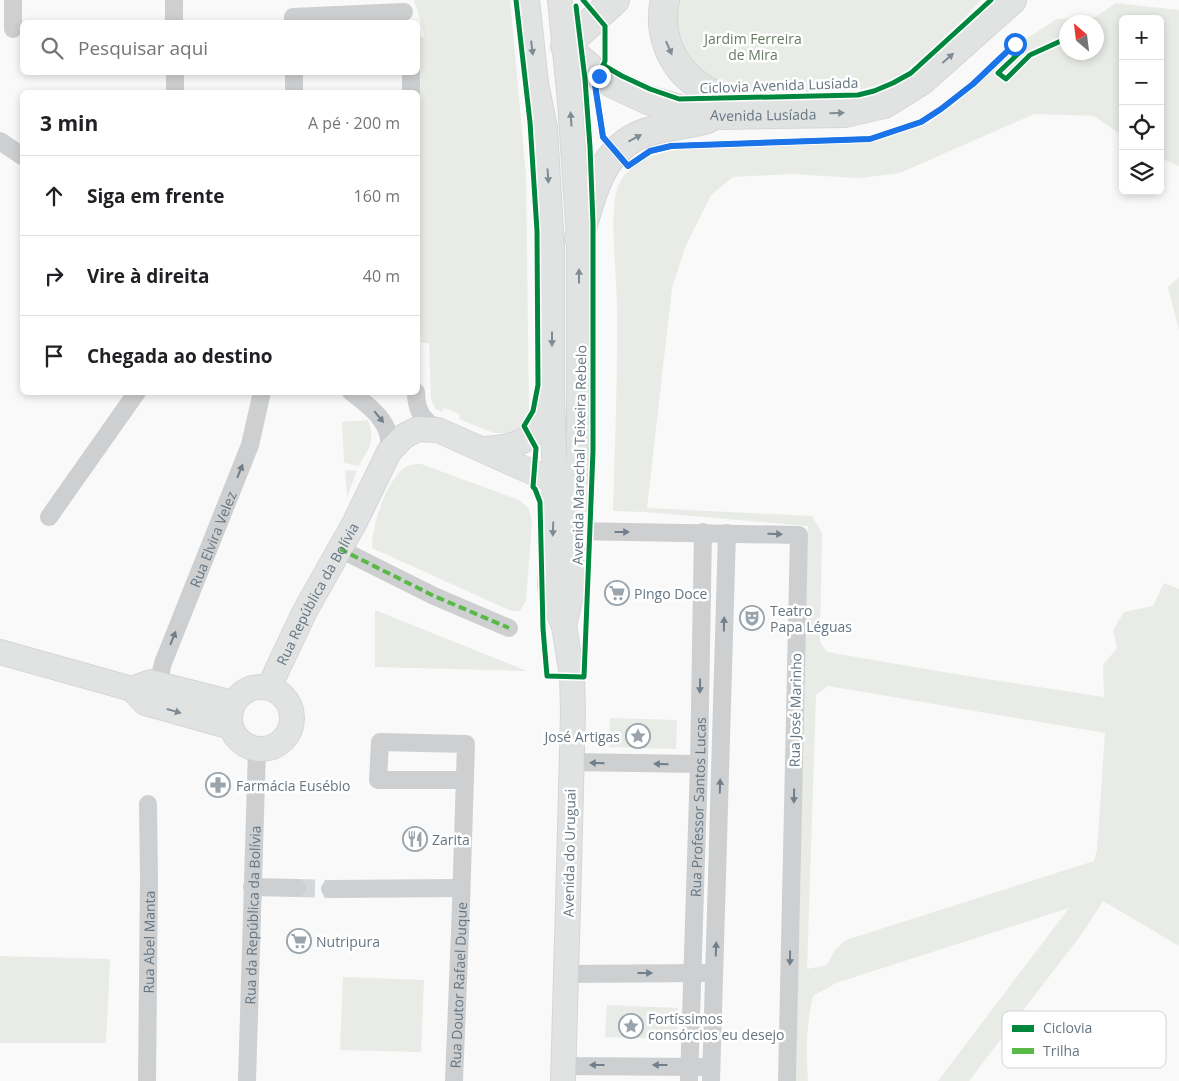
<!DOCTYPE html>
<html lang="pt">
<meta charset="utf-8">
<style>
:root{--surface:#fff;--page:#f2f2f2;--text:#202124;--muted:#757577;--line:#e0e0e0}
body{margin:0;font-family:"Open Sans",sans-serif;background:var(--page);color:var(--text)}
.controls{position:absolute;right:15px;top:15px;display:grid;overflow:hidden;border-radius:8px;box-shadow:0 2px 8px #0003}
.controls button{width:45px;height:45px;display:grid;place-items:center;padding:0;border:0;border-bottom:1px solid var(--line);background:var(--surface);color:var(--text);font:25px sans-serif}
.compass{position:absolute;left:1059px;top:15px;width:45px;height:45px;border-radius:50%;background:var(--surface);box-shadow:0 2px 8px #0003;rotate:332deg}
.stop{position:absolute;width:15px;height:15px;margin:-11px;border:4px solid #1a73e8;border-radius:50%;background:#fff}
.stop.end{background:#1a73e8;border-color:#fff;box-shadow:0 1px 5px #0008}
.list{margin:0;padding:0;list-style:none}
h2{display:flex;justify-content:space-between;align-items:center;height:65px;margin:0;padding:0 20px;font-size:21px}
h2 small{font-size:16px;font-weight:400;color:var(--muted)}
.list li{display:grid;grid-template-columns:32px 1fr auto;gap:15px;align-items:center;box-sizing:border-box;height:80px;padding:0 20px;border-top:1px solid var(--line)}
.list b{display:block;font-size:19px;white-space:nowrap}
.list em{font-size:16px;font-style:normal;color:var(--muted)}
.icon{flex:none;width:28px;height:28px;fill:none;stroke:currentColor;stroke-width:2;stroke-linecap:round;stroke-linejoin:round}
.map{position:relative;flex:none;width:1179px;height:1081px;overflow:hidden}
.search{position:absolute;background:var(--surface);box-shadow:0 2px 8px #0003;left:20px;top:20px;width:400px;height:55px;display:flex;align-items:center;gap:12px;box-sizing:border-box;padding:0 18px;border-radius:8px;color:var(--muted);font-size:19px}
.panel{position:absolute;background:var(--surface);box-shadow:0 2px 8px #0003;left:20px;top:90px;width:400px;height:305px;border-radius:8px}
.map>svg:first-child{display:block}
.green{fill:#e8ebe6;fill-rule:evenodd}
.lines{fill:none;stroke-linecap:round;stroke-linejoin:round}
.street-tunnel{stroke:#d4d8dc;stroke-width:18;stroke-dasharray:18 9;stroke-linecap:butt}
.secondary-casing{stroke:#d5d6d7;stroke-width:26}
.primary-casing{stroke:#d5d6d7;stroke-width:30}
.street{stroke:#cecfd0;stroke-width:18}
.secondary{stroke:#e1e2e2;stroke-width:24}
.primary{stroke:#e1e2e2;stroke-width:28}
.quiet{stroke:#58b947;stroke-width:4;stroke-dasharray:8 4;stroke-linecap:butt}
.cycleway-casing{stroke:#fff;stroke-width:8}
.cycleway{stroke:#00873e;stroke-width:5}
.oneway{fill:#7e8c96}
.oneway2{fill:#707f8b}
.route{stroke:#1a73e8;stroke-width:6}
.labels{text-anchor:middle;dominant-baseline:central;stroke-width:5;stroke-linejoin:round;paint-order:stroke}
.park-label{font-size:14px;fill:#687a64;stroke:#fff}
.street-label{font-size:14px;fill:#657683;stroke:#fff}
.poi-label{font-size:14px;fill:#657683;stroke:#fff;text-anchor:start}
.key{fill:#fff;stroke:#d1d6da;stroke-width:1}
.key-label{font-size:14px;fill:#657683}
</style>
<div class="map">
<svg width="1179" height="1081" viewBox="0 0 1179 1081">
<rect width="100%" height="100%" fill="#f9f9f9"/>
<g class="green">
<path d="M414 0H510L526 176 529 411 526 420 518 429 510 433H494L459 419 460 414 444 408 442 412 436 409 431 400 429 343H421C416 283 416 223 418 163 419 121 422 79 419 37H425Z"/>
<path d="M670 0H981C970 13 958 24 946 36 916 64 895 85 852 91L747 94 734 93 687 68Z"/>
<path d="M1116 3 1179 10V166L1160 158V19H1123V136L1094 116 1034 114 900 173 859 178 790 174 733 177 711 195 686 245 672 288 647 508 812 516 822 533 820 642 827 652 961 675 1104 697 1103 665 1117 648 1113 630 1124 612 1153 606 1164 583 1179 589V946L1103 901 1084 931 969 1081H938L1069 908 836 983 813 996C806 1025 806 1052 808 1081H796L808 526 644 512 613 511C615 443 618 374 617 305 617 278 608 206 619 184 633 157 662 152 690 148L870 142 929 123 957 102 1021 42 1057 19 1095 17ZM1066 22H1096V52H1066ZM828 686 1105 733 1097 850 1094 861 846 940 835 950 827 965 807 969 816 695Z"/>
<polygon points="1179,277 1179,330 1168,287"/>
<path d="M368 420C376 441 369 447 359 466L344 463 342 422Z"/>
<path d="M421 464 519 500 529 509 532 522 526 601 520 611H511L372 548C372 526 386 479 406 467 410 464 416 464 421 464Z"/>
<polygon points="345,470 357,471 347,497"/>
<polygon points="375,610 527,671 375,667"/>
<polygon points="610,718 677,720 676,749 609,747"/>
<polygon points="0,956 110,959 106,1043 0,1043"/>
<polygon points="343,977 424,980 421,1052 340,1050"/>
<polygon points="607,1005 678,1008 677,1039 605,1037"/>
</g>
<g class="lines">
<polyline class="street-tunnel" points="297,888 330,889"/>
<defs>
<g id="secondary">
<polyline points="527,0 536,83 545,128 552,247 552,395 555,480 550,586 552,597 564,626 572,676 573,712 568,905 563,1081"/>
<polyline points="560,0 570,102 579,238 579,450 572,591 564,626"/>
<path d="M482 449C520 448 538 439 550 402"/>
<polyline points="0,652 132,689 145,703 231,727"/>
<circle cx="261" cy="718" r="31"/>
<path id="s6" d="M269 687 305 611 355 522 389 452 404 436 418 429 438 430 534 473 555 480 568 478"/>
<polyline points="132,689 151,682 233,703"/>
</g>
<g id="primary">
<path id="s7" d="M615 0 565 46 599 76 618 86 648 100 690 112 723 115 845 113 884 104 921 81 1012 0"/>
<path d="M665 0C658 30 669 62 693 81 708 94 730 102 748 111"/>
<path d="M579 238C593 193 601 143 654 130 672 125 690 124 707 119"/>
</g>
</defs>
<use href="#secondary" class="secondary-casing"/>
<use href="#primary" class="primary-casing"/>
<g class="street">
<polyline points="174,0 174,22"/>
<polyline points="293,22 293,17 404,12"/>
<polyline points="13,29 13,0"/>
<polyline points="175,72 175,92"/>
<polyline points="294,72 294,92"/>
<polyline points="411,92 411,72"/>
<polyline points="0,141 22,156"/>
<path d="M351 392C371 407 394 424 389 452"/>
<path d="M416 392C416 411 423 420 438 430"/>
<polyline points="49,517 137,392"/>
<polyline points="574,531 799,535 787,1081"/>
<polyline points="340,549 434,596 509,628"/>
<path id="s1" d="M158 684 163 663 250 445 262 392"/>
<polyline points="571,762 699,764"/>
<polyline points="252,887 297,888"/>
<polyline points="330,889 461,888"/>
<polyline points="565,974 705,973"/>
<polyline points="563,1066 701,1067"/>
<path id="s2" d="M147 1081 149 878 148 804"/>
<path id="s3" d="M247 1081 257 749"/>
<path id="s4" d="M454 1081C459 969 463 856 466 744L380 742 378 780H465"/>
<path id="s5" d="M689 1081 699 764 703 532"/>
<polyline points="711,1081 727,533"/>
</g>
<use href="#secondary" class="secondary"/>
<use href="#primary" class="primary"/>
<polyline class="quiet" points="340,549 434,596 509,628"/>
<defs>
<g id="cycleway">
<polyline points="516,0 530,122 537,231 538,385 533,411 524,426 536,448 533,487 535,489 540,502 543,629 547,676 584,677 593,451 593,223 590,147 585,79 576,6"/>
<polyline points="583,0 605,26 605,61 595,85 603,137 628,166 651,151 671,146 870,139 921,122 941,109 973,84 1015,44 1021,51 998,73 1006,79 1030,55 1063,40 1066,41"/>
<polyline points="603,65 622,76 650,89 679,99 858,95 874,91 893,83 911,73 991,0"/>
</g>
</defs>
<use href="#cycleway" class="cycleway-casing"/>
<use href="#cycleway" class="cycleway"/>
</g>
<defs><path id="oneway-solid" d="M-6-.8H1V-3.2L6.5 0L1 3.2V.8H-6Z" transform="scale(1.25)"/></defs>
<g class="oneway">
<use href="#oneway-solid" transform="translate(532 48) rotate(83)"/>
<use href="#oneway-solid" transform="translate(669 48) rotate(66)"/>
<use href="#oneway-solid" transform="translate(948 58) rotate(-41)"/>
<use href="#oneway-solid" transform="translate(837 113) rotate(-1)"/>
<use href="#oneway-solid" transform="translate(571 119) rotate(-94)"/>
<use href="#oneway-solid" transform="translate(635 138) rotate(-28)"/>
<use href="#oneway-solid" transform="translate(548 176) rotate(86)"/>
<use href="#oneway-solid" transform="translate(579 276) rotate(-90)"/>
<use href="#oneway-solid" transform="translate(552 339) rotate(90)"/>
<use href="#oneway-solid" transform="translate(553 529) rotate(92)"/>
<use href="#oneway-solid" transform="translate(174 711) rotate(16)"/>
</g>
<g class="oneway2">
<use href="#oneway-solid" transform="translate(379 417) rotate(51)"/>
<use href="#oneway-solid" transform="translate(240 471) rotate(-68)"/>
<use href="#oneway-solid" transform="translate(622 532)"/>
<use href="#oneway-solid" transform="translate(775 534) rotate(1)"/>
<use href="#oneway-solid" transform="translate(724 624) rotate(-89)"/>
<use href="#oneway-solid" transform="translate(173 638) rotate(-68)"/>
<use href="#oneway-solid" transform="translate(700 686) rotate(91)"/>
<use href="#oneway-solid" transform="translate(597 763) rotate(-179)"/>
<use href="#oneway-solid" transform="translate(661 764) rotate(-179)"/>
<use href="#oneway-solid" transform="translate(720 786) rotate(-88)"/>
<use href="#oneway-solid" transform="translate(794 796) rotate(91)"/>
<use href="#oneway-solid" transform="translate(716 949) rotate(-88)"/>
<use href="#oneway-solid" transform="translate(790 958) rotate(91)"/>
<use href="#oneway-solid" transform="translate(645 973)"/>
<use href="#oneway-solid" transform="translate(597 1065) rotate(180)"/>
<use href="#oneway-solid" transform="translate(660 1065) rotate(180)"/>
</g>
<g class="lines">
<polyline class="route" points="599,76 595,85 603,137 628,166 650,151 671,146 870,139 921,122 941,109 973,84 1015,44"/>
</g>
<defs>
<symbol id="supermarket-ring" viewBox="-11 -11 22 22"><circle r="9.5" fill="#fff" stroke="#99a4ac" stroke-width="1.5"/><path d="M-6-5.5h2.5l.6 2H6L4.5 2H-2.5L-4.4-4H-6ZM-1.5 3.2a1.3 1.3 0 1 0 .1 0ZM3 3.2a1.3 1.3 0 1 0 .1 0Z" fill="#99a4ac"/></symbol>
<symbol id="theatre-ring" viewBox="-11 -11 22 22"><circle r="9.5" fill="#fff" stroke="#99a4ac" stroke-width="1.5"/><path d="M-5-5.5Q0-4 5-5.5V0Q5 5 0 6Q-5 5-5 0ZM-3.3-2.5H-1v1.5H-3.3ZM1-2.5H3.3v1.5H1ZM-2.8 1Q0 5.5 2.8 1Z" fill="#99a4ac"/></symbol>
<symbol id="sight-ring" viewBox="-11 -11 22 22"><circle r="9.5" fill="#fff" stroke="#99a4ac" stroke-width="1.5"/><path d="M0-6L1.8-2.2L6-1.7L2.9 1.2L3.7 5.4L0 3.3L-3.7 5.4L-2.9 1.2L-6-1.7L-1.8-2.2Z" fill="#99a4ac"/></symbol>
<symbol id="pharmacy-ring" viewBox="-11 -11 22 22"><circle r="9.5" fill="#fff" stroke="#99a4ac" stroke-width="1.5"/><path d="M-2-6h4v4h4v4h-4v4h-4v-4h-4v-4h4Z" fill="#99a4ac"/></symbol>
<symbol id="restaurant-ring" viewBox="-11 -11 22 22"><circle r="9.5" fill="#fff" stroke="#99a4ac" stroke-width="1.5"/><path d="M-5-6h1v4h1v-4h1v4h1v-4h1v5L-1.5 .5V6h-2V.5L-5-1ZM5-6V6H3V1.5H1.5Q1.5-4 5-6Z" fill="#99a4ac"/></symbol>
</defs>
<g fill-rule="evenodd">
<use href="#supermarket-ring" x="603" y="579" width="28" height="28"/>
<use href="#theatre-ring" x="738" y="604" width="28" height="28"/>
<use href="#sight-ring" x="624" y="722" width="28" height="28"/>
<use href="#pharmacy-ring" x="204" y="771" width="28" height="28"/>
<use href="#restaurant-ring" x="401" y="825" width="28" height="28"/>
<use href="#supermarket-ring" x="285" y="927" width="28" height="28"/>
<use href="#sight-ring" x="617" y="1012" width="28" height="28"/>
</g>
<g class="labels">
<g class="park-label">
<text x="753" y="38">Jardim Ferreira<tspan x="753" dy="16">de Mira</tspan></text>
</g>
<g class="street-label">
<text transform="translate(779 85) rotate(-2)">Ciclovia Avenida Lusíada</text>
<text stroke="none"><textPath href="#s7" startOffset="285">Avenida Lusíada</textPath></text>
<text transform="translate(579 455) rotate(-89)">Avenida Marechal Teixeira Rebelo</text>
<text stroke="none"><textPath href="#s1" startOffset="155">Rua Elvira Velez</textPath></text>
<text stroke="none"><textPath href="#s6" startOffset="105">Rua República da Bolívia</textPath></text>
<text transform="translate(795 710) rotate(-89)">Rua José Marinho</text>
<text stroke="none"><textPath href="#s5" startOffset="274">Rua Professor Santos Lucas</textPath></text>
<text transform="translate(569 853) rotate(-89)">Avenida do Uruguai</text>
<text stroke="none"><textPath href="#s3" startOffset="166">Rua da República da Bolívia</textPath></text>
<text stroke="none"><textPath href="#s2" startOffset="139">Rua Abel Manta</textPath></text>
<text stroke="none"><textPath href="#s4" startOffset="96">Rua Doutor Rafael Duque</textPath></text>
</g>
<g class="poi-label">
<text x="634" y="593">Pingo Doce</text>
<text x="770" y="610">Teatro<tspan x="770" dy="16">Papa Léguas</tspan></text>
<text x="620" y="736" text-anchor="end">José Artigas</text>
<text x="236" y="785">Farmácia Eusébio</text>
<text x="432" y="839">Zarita</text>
<text x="316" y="941">Nutripura</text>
<text x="648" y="1018">Fortíssimos<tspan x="648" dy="16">consórcios eu desejo</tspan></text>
</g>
</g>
<rect x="1002" y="1011" width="164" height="57" rx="8" class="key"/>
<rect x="1012" y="1025" width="22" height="7" fill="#00873e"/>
<rect x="1012" y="1048" width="22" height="6" fill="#58b947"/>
<g class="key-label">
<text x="1043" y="1033">Ciclovia</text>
<text x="1043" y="1056">Trilha</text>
</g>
</svg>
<div class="controls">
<button>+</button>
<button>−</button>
<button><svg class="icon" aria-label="locate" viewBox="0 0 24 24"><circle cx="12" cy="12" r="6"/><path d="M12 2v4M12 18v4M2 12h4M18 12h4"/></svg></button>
<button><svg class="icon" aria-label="layers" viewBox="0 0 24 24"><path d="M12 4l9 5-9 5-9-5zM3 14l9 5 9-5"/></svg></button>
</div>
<svg class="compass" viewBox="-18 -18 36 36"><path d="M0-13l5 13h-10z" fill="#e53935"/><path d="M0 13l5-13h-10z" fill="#757577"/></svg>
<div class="stop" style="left:1015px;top:44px"></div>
<div class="stop end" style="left:599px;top:76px"></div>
<div class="search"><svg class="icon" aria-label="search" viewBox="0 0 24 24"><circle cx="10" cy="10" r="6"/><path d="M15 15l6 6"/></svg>Pesquisar aqui</div>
<section class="panel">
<h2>3 min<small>A pé · 200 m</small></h2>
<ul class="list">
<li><svg class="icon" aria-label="ahead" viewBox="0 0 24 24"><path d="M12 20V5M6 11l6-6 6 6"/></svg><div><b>Siga em frente</b></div><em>160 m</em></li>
<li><svg class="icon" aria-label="right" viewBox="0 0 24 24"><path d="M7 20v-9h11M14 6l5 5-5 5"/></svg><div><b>Vire à direita</b></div><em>40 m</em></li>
<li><svg class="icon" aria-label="arrive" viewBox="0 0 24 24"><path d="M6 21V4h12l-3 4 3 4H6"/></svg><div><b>Chegada ao destino</b></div></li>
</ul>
</section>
</div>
